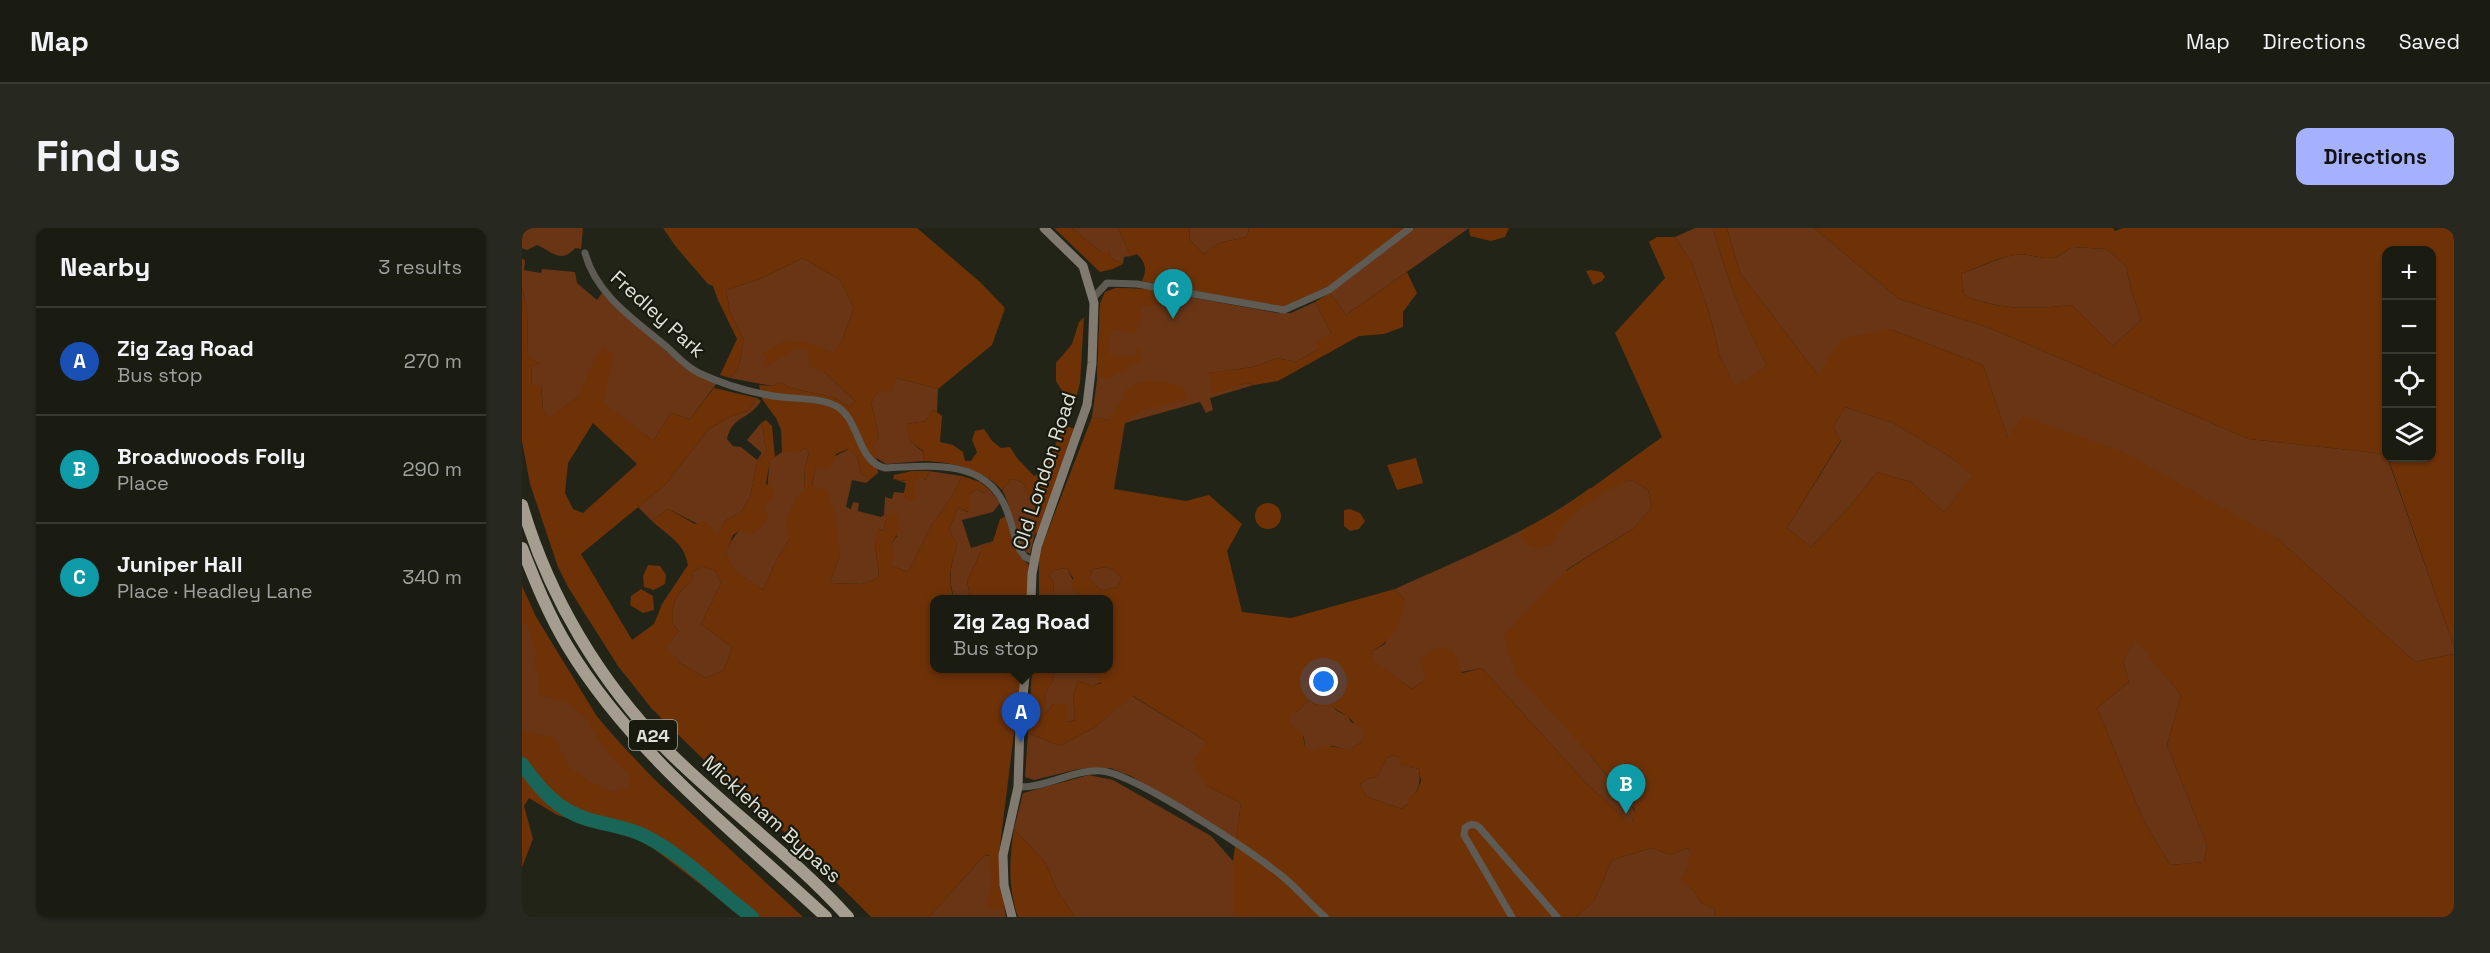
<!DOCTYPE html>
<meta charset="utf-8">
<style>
:root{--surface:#1a1b11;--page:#27281f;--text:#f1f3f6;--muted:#9fa19f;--line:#383931;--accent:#a5b1fc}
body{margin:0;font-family:"Space Grotesk",sans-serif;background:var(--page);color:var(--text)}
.controls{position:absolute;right:18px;top:18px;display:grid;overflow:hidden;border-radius:12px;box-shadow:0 2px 4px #0004}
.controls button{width:54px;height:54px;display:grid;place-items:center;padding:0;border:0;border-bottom:2px solid var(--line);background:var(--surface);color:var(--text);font:30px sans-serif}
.you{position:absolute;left:802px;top:454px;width:21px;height:21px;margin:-15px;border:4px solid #fff;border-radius:50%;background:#1a73e8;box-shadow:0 0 0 9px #1a73e833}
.badge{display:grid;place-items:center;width:39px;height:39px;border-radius:50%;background:var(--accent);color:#fff;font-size:20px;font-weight:700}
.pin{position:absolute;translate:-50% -50px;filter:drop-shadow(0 2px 3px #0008)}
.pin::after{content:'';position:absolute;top:32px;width:21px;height:18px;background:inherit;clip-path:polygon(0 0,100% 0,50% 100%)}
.popup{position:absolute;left:408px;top:367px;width:183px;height:78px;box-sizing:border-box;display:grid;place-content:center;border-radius:12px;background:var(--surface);filter:drop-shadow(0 2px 4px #0005);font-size:20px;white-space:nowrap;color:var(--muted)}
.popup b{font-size:22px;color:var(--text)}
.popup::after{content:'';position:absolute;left:50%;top:100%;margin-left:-12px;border:12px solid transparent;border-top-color:var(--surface)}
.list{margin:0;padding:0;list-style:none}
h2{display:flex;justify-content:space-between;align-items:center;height:78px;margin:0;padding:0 24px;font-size:26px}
h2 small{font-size:20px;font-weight:400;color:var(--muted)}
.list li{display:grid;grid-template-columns:39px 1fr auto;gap:18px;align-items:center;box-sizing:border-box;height:108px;padding:0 24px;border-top:2px solid var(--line)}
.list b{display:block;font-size:22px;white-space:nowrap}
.list p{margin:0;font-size:20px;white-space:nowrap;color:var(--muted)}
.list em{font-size:20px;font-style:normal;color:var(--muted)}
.icon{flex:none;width:33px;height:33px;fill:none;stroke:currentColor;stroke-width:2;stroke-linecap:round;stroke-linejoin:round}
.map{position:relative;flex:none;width:1932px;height:689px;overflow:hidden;border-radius:12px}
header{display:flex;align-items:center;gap:36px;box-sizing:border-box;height:84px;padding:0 30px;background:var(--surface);border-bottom:2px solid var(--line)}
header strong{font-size:28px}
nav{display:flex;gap:33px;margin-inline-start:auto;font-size:21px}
.intro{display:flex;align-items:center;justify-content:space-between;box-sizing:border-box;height:144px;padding:0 36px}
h1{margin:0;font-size:42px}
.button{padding:15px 27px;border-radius:12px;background:var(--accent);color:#111;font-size:21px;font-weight:700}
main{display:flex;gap:36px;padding:0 36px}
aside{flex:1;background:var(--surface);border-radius:12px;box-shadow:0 2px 4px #0004}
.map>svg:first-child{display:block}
.green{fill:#693515}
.forest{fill:#6f3207;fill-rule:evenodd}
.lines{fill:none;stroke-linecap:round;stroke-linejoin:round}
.river{stroke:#196558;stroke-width:14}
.minor{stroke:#5e5b55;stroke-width:7}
.secondary{stroke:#807a71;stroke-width:9}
.trunk{stroke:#a59e90;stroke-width:12}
.labels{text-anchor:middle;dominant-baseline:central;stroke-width:4.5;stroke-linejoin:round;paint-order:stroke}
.shield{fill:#191a0e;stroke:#a4a59b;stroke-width:1.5}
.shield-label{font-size:18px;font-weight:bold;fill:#dfe1d8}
.street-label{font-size:20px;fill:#dfe1d8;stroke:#191a0e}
</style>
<header>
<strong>Map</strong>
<nav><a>Map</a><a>Directions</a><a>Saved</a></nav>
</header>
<div class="intro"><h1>Find us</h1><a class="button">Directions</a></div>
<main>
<aside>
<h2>Nearby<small>3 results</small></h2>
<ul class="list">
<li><span class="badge" style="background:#1a4fb4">A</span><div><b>Zig Zag Road</b><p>Bus stop</p></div><em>270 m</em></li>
<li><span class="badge" style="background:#0f9aa8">B</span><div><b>Broadwoods Folly</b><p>Place</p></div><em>290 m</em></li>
<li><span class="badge" style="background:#0f9aa8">C</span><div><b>Juniper Hall</b><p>Place · Headley Lane</p></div><em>340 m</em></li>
</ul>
</aside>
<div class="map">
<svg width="1932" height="689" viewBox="0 0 1932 689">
<rect width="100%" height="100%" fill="#222417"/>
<g class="green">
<path d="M0 0H61L59 21 53 20C39 36 31 24 15 17L5 22 0 20Z"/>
<polygon points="550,0 596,0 609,28 602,29 601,36 592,32 586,24 579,24"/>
<polygon points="667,0 727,0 725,9 697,15 682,26 668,12"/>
<polygon points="893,0 947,0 824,87 808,65"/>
<path d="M1173 0H1191C1205 52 1220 90 1245 138L1213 159 1198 129 1187 84 1170 35 1153 9Z"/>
<polygon points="1205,0 1292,0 1377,71 1465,99 1727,211 1864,226 1932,419 1932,426 1893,434 1756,311 1486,210 1461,137 1368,101 1296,147 1218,45"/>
<path d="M1550 19 1585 21 1604 38 1609 62 1619 92 1591 118 1550 77C1513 81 1477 83 1442 67L1439 46C1456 40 1475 30 1492 27 1516 24 1525 40 1550 19Z"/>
<polygon points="281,30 318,52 332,80 321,110 302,144 333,173 328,179 311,169 268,160 259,154 250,158 208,150 216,142 222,112 208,84 204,62 238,51"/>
<polygon points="0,31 3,32 2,42 19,45 20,41 53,44 55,55 75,72 80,65 163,140 195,155 168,191 149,185 131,213 62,161 56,169 27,190 21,182 19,157 10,158 9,138 18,136 6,129 5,83 0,58"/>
<polygon points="594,60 624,61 756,85 769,85 793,74 809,105 796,121 774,134 755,130 731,139 687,145 691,165 725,155 732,157 688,170 691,182 684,185 678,174 603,195 570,189 575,152 578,76 583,64"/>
<polygon points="375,150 416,161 415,184 411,181 404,193 385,196 388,213 401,224 402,233 364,236 353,229 353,216 357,208 349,174 357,162"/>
<path d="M235 170 239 173C226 193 211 187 205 211L211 218 219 219 235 232 240 225 225 212 239 195C243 205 241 214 245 224L235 235 228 269 220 283 203 293 196 306 146 281 130 293 116 279 143 257 186 202 205 190 227 182Z"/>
<polygon points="1323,179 1371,195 1430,230 1451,248 1422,284 1389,254 1355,244 1328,278 1289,319 1265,300 1319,213 1311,199"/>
<path d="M284 220 287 225 283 239 282 262 268 310 255 331 241 362 212 343 204 326C212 298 231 298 242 278 246 270 246 242 248 232L260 224H276Z"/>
<polygon points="327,221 335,229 339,246 349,251 344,255 330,252 324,279 329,281 331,274 337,275 336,283 359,289 362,287 363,269 370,271 372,264 382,265 384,255 374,252 386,253 383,271 393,270 393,252 397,248 404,252 407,243 440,248 430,268 409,298 386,344 370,338 369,316 375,308 364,291 362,303 357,301 353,316 357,347 354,351 340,356 308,355 318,326 290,258 294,238"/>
<path d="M489 251C509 254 502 264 511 275 513 278 515 280 516 283L511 304 513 305 508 326C491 318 491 279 480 262Z"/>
<path d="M1110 252 1126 262 1130 279 1112 300 1044 342 1068 527 1113 583 1110 594 1104 595 1099 587 1063 554 960 440 904 451 890 461 851 433 850 423 863 416 882 371 873 361C939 331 1009 304 1068 260L1077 267 1098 255Z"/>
<path d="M455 261 461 265 468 262 478 275 471 284 440 292 449 320 471 313 461 319 445 353 448 369 433 371C425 353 429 335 435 317L427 301 436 280 446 284 447 266Z"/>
<path d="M180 338 193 343 199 355 179 396 210 419 202 442 184 450 158 435 144 419 157 403 151 397C150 375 152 367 170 353L171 344Z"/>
<polygon points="585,339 591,342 600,350 595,359 580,363 567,351 571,341"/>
<polygon points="545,340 560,371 562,371 540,371 531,366 532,354 527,348 531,342"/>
<polygon points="0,359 14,389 72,485 109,528 131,550 102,580 0,518"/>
<polygon points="1613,410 1659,467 1645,517 1685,617 1682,634 1648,637 1621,591 1575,480 1607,454 1601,433"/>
<polygon points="533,441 575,441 573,441 579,454 571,458 556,453 551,469 553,492 544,494 545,479 532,476 522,487 524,465 531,451"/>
<polygon points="610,468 684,513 685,558 719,575 714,613 609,548 588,540 557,541 512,552 503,549 506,505 538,518 573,499"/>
<polygon points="787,472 796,478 810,478 815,483 826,488 829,494 845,502 838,515 827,522 811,518 789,525 783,519 782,509 768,497 768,485 774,485"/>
<path d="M871 527 879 530V537L897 541C900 558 893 570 880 581L845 569 838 557 844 551 855 549 864 531Z"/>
<polygon points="567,547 591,552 689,608 711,633 711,689 553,689 536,664 523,634 492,601 501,565"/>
<polygon points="1130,620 1148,627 1166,620 1169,625 1167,639 1159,651 1171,662 1179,675 1193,681 1192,689 1054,689 1072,673 1090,632"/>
<polygon points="477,626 477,645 484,689 407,689 462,628"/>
</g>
<g class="forest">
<path d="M141 0H395L458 54 483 80 470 117 416 161 375 150 369 165 357 162 349 174 357 208 353 217 356 245 349 251 339 246 335 229 326 221 314 226 307 242 294 239 290 257 305 262 313 288 318 326 308 355 340 356 354 351 357 347 353 316 356 301 362 303 364 291 369 285 375 288C379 299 376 307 369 316L373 325 370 338 386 344 409 298 430 268 440 248 458 254 468 262 461 265 455 261 447 266V284L436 280 427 301 435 317C429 335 425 353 432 370L448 368 445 353 461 319 471 313 478 291 484 288 498 328 507 337 505 371 412 372V440L500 441 477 626 482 682H475L465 677 470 653 467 627 462 628 407 689H349L269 609 225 574 130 481 96 438 46 359 36 339 8 256 0 213V58L5 83 6 128 19 137 9 138 10 157H19L21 182 27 189 56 169 72 133 81 120 91 126 82 175 131 213 149 185 168 191 192 160 235 170 227 182 205 190 186 202 143 257 59 326 110 412 132 396 140 376 166 337C162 314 146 308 130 293L146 281 173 296 182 293 196 305 203 293 220 283 228 269 235 235 245 224C241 214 243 205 239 195L244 192 250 198 253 230 248 232 244 256 251 261V269L242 278 247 288 238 300 230 306 219 302 211 307 204 326 213 343 241 362 255 331 268 310 263 294 275 268 282 262 283 239 287 225 284 220 276 224H260L259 202 254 190 240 171 237 157 250 158 259 154 268 160 311 169 328 179 333 173 302 144 287 139 286 123 274 121 243 139 241 134 245 131 241 125 267 111 270 113 285 114 312 125 321 110 332 80 318 52 281 30 238 51 204 62 208 84 222 112 216 142 208 150 198 147 215 111 196 72 191 58 186 56 154 19ZM71 195 115 236 61 285 51 281 43 265 46 235ZM180 338 193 343 199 355 179 396 210 419 202 442 184 450 158 435 145 419 157 403 151 397C150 375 152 367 170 353L171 344Z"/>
<polygon points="532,0 550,0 579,24 586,24 592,32 601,36 591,41 578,44"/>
<path d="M596 0H667L668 12 682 26 697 15 725 9 727 0H884L805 61 763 78H756L620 53C625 42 624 35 615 26L609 28Z"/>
<polygon points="947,0 987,0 983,9 969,13 948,8"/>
<path d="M1191 0H1205L1218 45 1296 147 1319 111 1368 101 1461 137 1486 210 1501 188 1603 225 1756 311 1893 434 1932 426V689H1192L1193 681 1179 675 1171 662 1158 651 1167 639 1165 631 1169 625 1166 620 1148 627 1130 620 1090 632 1072 673 1054 689H711V633L719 575 685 558 670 534 684 513 611 468 573 499 538 518 506 505 510 441H533L531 451 524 465 523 486 532 476 542 475 545 479V494L553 492 551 469 556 453 571 458 579 455 573 447V441L586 440 587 437 586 372 560 371 550 361 551 350 545 340 531 342 527 348 532 354 531 366 540 371H517V326L570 189 587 192C590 182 595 180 600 172 601 169 602 165 604 163 615 147 645 154 660 158L666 172C645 176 619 178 603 195L592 261 664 273 687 267 720 296 705 323 720 384 769 390 873 361 882 371C877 396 875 410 850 423L852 433 890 461 904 451 898 432 915 419 931 422 940 445 960 440 1063 554 1099 587 1104 594H1110L1113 582 1068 527 993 445 982 407 1045 342 1112 300 1130 279 1126 262 1110 252C1088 258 1062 277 1045 293 1039 299 1034 309 1029 317L1016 320 999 313V303L1043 279 1140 209 1093 105 1143 50 1127 14 1135 9H1153L1170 35 1187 84 1198 129 1213 158 1245 138C1220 91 1205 51 1191 0ZM1323 179 1371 195 1430 230 1450 248 1422 284 1389 254 1355 244 1328 278 1289 319 1265 300 1319 212 1311 199ZM585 339 591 342 600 350 595 359 580 363 567 351 571 341ZM1613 411 1659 467 1645 517 1685 617 1682 634 1648 637 1621 591 1575 480 1607 454 1601 433ZM787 472 796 478H810C815 483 818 483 824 487 833 493 829 497 844 502L838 515 827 522C812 518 802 516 789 524L783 519 780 503 768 497V485H774ZM871 527 879 530 878 537 897 541 899 553 894 565 888 568 885 577 880 581 845 569 838 557 844 551 855 549 864 531Z"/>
<path d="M1292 0H1591L1593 3 1601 0H1932V419L1866 230H1910V22H1864V226L1727 211 1465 99 1377 71ZM1550 19 1585 21 1604 38 1609 62 1619 92 1591 118 1550 77C1513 81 1476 83 1442 67L1439 46C1456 40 1475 29 1493 27 1517 24 1524 40 1550 19Z"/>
<polygon points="1069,42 1080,44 1083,49 1080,53 1071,57 1064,43"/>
<polygon points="885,44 895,65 881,84 881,99 862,106 837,108 756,153 732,157 725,155 691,166 686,145 731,139 755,130 774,134 796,121 795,113 809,105 793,74 808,65 824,87"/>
<polygon points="594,60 624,61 654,67 651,75 619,79 618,94 612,105 590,101 588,107 587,127 613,128 615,120 618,123 618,133 587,150 575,149 578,76 583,64"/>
<polygon points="562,89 558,155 555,167 542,166 534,153 534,135 550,116 557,94"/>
<path d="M411 181 420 188 418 214 431 217 441 224 443 233H449L455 224 450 212 453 203 462 201 470 213 479 220 488 219 495 230 512 248 521 245 542 197 553 201 516 306 511 304 516 283C515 280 512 278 510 275 502 263 509 254 489 251L480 262C461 241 430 234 402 233L401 223 388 213 384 196 404 193Z"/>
<polygon points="894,230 901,255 875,262 865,237"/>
<polygon points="390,243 407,243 404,252 397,249 393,252 393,270 388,273 383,271 385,253 371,251 372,247"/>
<circle cx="746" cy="288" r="13"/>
<polygon points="828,281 838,285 843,293 837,301 828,303 822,298 822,282"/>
<polygon points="126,337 138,338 144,347 143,356 132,362 122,359 121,348"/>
<polygon points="0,358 14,389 79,495 131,550 281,689 221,689 119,611 35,587 7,570 2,578 11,611 0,639 0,503 33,510 47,539 69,554 91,564 107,558 108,549 81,519 71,503 66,492 44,473 16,467 17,450 12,435 15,425 5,397 0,396"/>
<polygon points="119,361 131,368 132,382 121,385 108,377 109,368"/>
<path d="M492 601 523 634 536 664 553 689H496C486 659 487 632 492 601Z"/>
</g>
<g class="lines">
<path class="river" d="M0 536C18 561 35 582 65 591 84 597 105 599 123 608 164 629 194 662 230 689"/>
<g class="minor">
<path d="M63 25C74 67 113 92 145 119 155 128 164 139 177 145 198 155 224 163 246 167 267 172 295 168 314 178 339 192 334 233 363 240 404 238 459 230 481 274 489 289 491 307 498 322L503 329 512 333"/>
<polyline points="571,70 585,55 615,56 762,82 807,62 888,0"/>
<path d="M496 559C525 560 551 541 580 543 615 547 730 624 760 648 776 661 788 676 803 689"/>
<path d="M990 689 942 607 943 600C948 596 951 595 957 599L1035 689"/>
</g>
<g class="secondary">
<polyline points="509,372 510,346 515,319 565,177 570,135 572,75 561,38 522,0"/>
<polyline points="490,689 482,657 481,627 496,559 498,496 504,440"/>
</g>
<g class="trunk">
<path d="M0 277C27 369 78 454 145 522 203 580 271 628 326 689"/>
<path d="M0 320C13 353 27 388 46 419 111 526 213 604 304 689"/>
</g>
</g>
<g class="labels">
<rect class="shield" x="107" y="492" width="48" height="30" rx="4.5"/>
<g class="shield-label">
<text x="131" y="507">A24</text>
</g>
<g class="street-label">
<text transform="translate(136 86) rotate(42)">Fredley Park</text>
<text transform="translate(522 243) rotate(-72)">Old London Road</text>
<text transform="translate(250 591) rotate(42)">Mickleham Bypass</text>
</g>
</g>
</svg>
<div class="controls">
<button>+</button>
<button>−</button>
<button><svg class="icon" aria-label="locate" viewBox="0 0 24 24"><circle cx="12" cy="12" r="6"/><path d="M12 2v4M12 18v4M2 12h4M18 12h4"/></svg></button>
<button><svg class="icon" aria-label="layers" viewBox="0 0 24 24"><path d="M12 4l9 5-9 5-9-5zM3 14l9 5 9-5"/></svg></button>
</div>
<div class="you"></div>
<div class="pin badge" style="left:499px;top:514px;background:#1a4fb4">A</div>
<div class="popup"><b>Zig Zag Road</b>Bus stop</div>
<div class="pin badge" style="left:1104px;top:586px;background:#0f9aa8">B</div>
<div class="pin badge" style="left:651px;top:91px;background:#0f9aa8">C</div>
</div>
</main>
